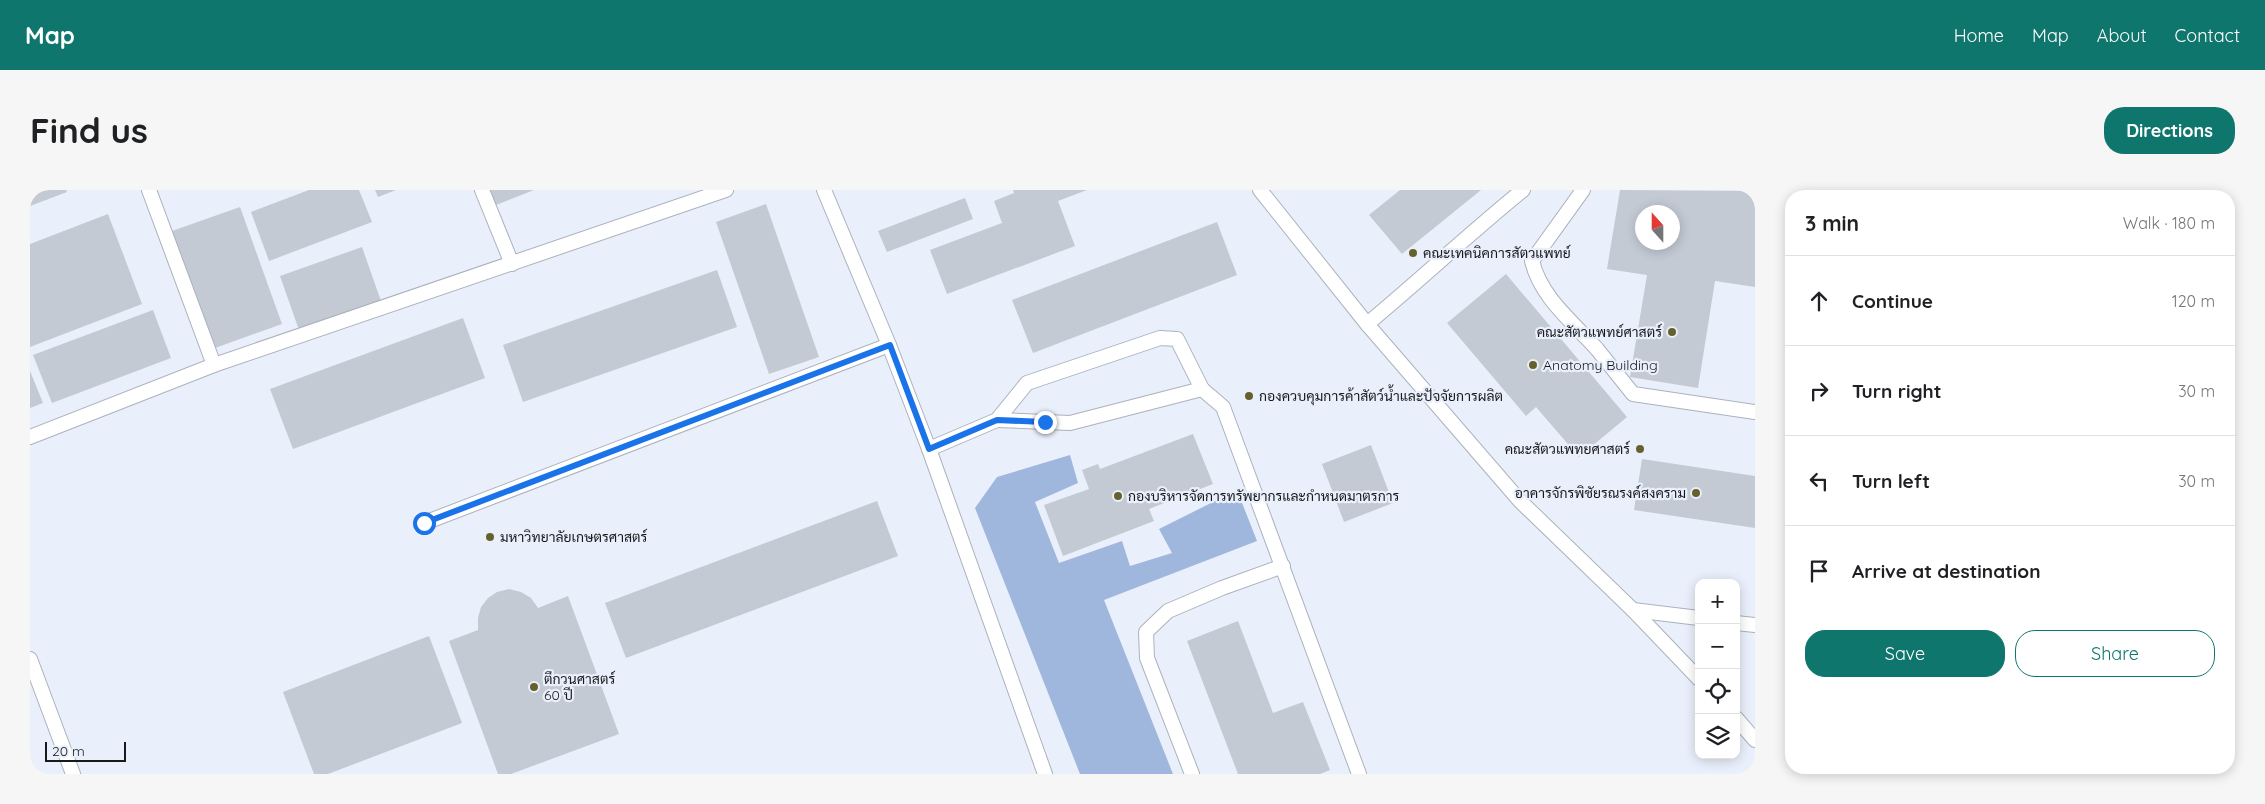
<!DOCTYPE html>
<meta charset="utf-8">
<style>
:root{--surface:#fff;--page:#f6f6f6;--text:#202124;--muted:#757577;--line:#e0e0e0;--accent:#0f766e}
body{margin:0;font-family:Quicksand,Sarabun,sans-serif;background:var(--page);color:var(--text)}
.controls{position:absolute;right:15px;bottom:15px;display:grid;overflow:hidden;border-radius:10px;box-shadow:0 2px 12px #0003}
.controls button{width:45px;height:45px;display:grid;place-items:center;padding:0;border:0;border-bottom:1px solid var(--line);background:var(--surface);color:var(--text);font:25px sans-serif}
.compass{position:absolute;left:1605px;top:15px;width:45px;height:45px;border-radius:50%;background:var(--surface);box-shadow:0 2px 12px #0003;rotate:339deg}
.scale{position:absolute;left:15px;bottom:12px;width:81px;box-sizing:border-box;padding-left:5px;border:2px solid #17191d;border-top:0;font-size:14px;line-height:18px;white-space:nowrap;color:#17191d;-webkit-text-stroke:4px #eaf0fb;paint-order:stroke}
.stop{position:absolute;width:15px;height:15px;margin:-11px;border:4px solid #1a73e8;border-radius:50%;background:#fff}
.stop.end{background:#1a73e8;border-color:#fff;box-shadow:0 1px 5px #0008}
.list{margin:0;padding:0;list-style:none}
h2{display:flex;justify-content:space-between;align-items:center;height:65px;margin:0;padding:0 20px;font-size:21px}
h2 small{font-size:16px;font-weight:400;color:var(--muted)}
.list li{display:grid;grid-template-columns:32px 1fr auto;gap:15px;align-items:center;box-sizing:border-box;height:90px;padding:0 20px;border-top:1px solid var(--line)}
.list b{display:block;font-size:19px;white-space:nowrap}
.list em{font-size:16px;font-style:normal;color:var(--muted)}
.actions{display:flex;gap:10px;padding:15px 20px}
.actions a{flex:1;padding:11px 0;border:1px solid var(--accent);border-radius:20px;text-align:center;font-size:18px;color:var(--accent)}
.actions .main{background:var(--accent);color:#fff}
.icon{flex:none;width:28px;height:28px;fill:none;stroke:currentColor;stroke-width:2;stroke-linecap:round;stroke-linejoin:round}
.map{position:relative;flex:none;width:1725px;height:584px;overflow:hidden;border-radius:20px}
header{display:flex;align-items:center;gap:30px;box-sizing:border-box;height:70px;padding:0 25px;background:var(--accent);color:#fff}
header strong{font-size:24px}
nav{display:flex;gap:28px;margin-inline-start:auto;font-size:18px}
.intro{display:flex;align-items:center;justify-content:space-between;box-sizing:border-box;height:120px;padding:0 30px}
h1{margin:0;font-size:35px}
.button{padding:12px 22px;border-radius:20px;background:var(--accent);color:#fff;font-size:18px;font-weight:700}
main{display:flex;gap:30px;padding:0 30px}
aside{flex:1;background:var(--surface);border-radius:20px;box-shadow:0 2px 12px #0003}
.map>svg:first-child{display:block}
.water{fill:#9fb6dd}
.building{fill:#c3cad4;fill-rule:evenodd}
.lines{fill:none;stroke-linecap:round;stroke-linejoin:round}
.service-casing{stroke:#acb2bc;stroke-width:16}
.service{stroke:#fff;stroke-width:14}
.route{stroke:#1a73e8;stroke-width:6}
.poi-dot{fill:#65612d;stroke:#eaf0fb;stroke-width:2}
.labels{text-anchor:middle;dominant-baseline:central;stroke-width:4.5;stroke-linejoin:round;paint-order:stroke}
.poi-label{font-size:14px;fill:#17191d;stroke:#eaf0fb;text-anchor:start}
</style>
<header>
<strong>Map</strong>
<nav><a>Home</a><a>Map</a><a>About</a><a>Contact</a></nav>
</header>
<div class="intro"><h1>Find us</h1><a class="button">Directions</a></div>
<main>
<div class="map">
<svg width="1725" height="584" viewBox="0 0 1725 584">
<rect width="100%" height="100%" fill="#eaf0fb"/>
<polygon class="water" points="1040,265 1048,293 1005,312 1029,373 1092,351 1100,376 1142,363 1129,339 1207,300 1227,351 1074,410 1143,584 1050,584 945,318 967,287"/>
<g class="building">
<polygon points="0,0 36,0 37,2 0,16"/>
<polygon points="279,0 329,0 342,32 239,71 221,22"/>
<polygon points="345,0 366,0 348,7"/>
<polygon points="455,0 504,0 461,17"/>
<polygon points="983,0 1057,0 1028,11 1045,56 917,104 900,60 972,33 964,11 984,3"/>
<polygon points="1370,0 1451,0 1372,64 1339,25"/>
<path d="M1590 0 1725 1V97L1685 91 1668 198 1600 187 1617 85 1577 79ZM1612 22H1642V52H1612Z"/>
<polygon points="935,8 943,29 857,62 848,41"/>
<polygon points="736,14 789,167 739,184 686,32"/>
<polygon points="210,17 252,134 185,158 142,41"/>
<polygon points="78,24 112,114 0,157 0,54"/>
<polygon points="1187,32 1207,85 1003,163 982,110"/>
<polygon points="332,57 351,111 269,140 250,86"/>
<polygon points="687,80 707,137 493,212 473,155"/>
<polygon points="1476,84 1597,227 1549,267 1506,217 1496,226 1417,133"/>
<polygon points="123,120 141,168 22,213 3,165"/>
<polygon points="433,128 455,188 263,259 240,199"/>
<polygon points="0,181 13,213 0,218"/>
<polygon points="1163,244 1183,294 1119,319 1124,331 1033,366 1014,315 1059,299 1052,280 1068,274 1070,279"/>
<polygon points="1341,255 1363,313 1314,332 1292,274"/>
<polygon points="1612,269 1725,286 1725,338 1604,320"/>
<polygon points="847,311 868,366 596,468 575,413"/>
<polygon points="479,399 491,402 501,408 508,418 538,406 589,544 481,584 468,584 419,451 448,440 448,428 451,417 458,408 467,402"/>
<polygon points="1208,431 1243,523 1273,512 1300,580 1290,584 1208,584 1157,451"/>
<polygon points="399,446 432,533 298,584 284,584 253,502"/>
</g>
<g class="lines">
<defs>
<g id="service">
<polyline points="119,0 184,175"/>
<polyline points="452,0 482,74"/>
<polyline points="794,0 859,155 899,259 1015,584"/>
<polyline points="1230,0 1337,134 1490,311 1603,420 1669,489"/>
<path d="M1553 0 1502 71C1511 108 1543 132 1567 159 1579 174 1591 189 1603 204L1725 222"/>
<path d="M1337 134C1390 90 1440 43 1493 0"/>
<polyline points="967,230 1040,233 1172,199 1193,217 1329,584"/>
<polyline points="0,247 184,175 696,0"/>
<polyline points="899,259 967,230 997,193 1130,148 1147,149 1172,199"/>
<polyline points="394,333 859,155"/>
<polyline points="1603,420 1669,428"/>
<polyline points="1706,433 1725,435"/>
<polyline points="0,469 43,584"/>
<polyline points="1706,528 1725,550"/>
<polyline points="1162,584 1117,468 1116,442 1138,421 1192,398 1253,376"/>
</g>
</defs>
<use href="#service" class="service-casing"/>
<use href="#service" class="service"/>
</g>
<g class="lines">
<polyline class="route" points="394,333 860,155 899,259 967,230 1015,232"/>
</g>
<g class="poi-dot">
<circle cx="1383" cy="63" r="5"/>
<circle cx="1642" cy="142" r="5"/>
<circle cx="1503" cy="175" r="5"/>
<circle cx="1219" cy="206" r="5"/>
<circle cx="1610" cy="259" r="5"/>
<circle cx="1666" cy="303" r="5"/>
<circle cx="1088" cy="306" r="5"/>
<circle cx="460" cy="347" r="5"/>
<circle cx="504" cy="497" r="5"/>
</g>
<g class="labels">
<g class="poi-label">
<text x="1393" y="63">คณะเทคนิคการสัตวแพทย์</text>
<text x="1632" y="142" text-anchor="end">คณะสัตวแพทย์ศาสตร์</text>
<text x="1513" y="175">Anatomy Building</text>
<text x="1229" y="206">กองควบคุมการค้าสัตว์น้ำและปัจจัยการผลิต</text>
<text x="1600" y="259" text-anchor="end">คณะสัตวแพทยศาสตร์</text>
<text x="1656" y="303" text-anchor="end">อาคารจักรพิชัยรณรงค์สงคราม</text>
<text x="1098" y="306">กองบริหารจัดการทรัพยากรและกำหนดมาตรการ</text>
<text x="470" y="347">มหาวิทยาลัยเกษตรศาสตร์</text>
<text x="514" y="489">ตึกวนศาสตร์<tspan x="514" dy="16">60 ปี</tspan></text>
</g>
</g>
</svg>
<div class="controls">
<button>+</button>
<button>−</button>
<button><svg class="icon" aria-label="locate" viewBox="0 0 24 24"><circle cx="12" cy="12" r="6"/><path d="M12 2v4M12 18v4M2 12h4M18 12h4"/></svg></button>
<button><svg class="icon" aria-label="layers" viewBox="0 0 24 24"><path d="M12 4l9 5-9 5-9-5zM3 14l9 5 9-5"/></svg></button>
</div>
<svg class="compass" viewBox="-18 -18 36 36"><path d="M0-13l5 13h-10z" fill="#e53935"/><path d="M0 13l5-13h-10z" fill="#757577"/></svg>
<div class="scale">20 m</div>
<div class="stop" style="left:394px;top:333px"></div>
<div class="stop end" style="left:1015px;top:232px"></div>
</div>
<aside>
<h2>3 min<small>Walk · 180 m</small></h2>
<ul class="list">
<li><svg class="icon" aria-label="ahead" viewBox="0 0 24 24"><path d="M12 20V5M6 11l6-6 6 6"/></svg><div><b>Continue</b></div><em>120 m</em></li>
<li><svg class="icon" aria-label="right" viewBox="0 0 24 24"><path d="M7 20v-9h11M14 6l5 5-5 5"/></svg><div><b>Turn right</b></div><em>30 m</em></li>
<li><svg class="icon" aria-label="left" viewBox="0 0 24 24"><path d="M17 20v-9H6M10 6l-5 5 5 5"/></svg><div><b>Turn left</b></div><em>30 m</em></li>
<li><svg class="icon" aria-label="arrive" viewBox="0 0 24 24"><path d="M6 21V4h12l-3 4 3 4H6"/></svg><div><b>Arrive at destination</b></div></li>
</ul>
<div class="actions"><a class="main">Save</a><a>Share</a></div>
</aside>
</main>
